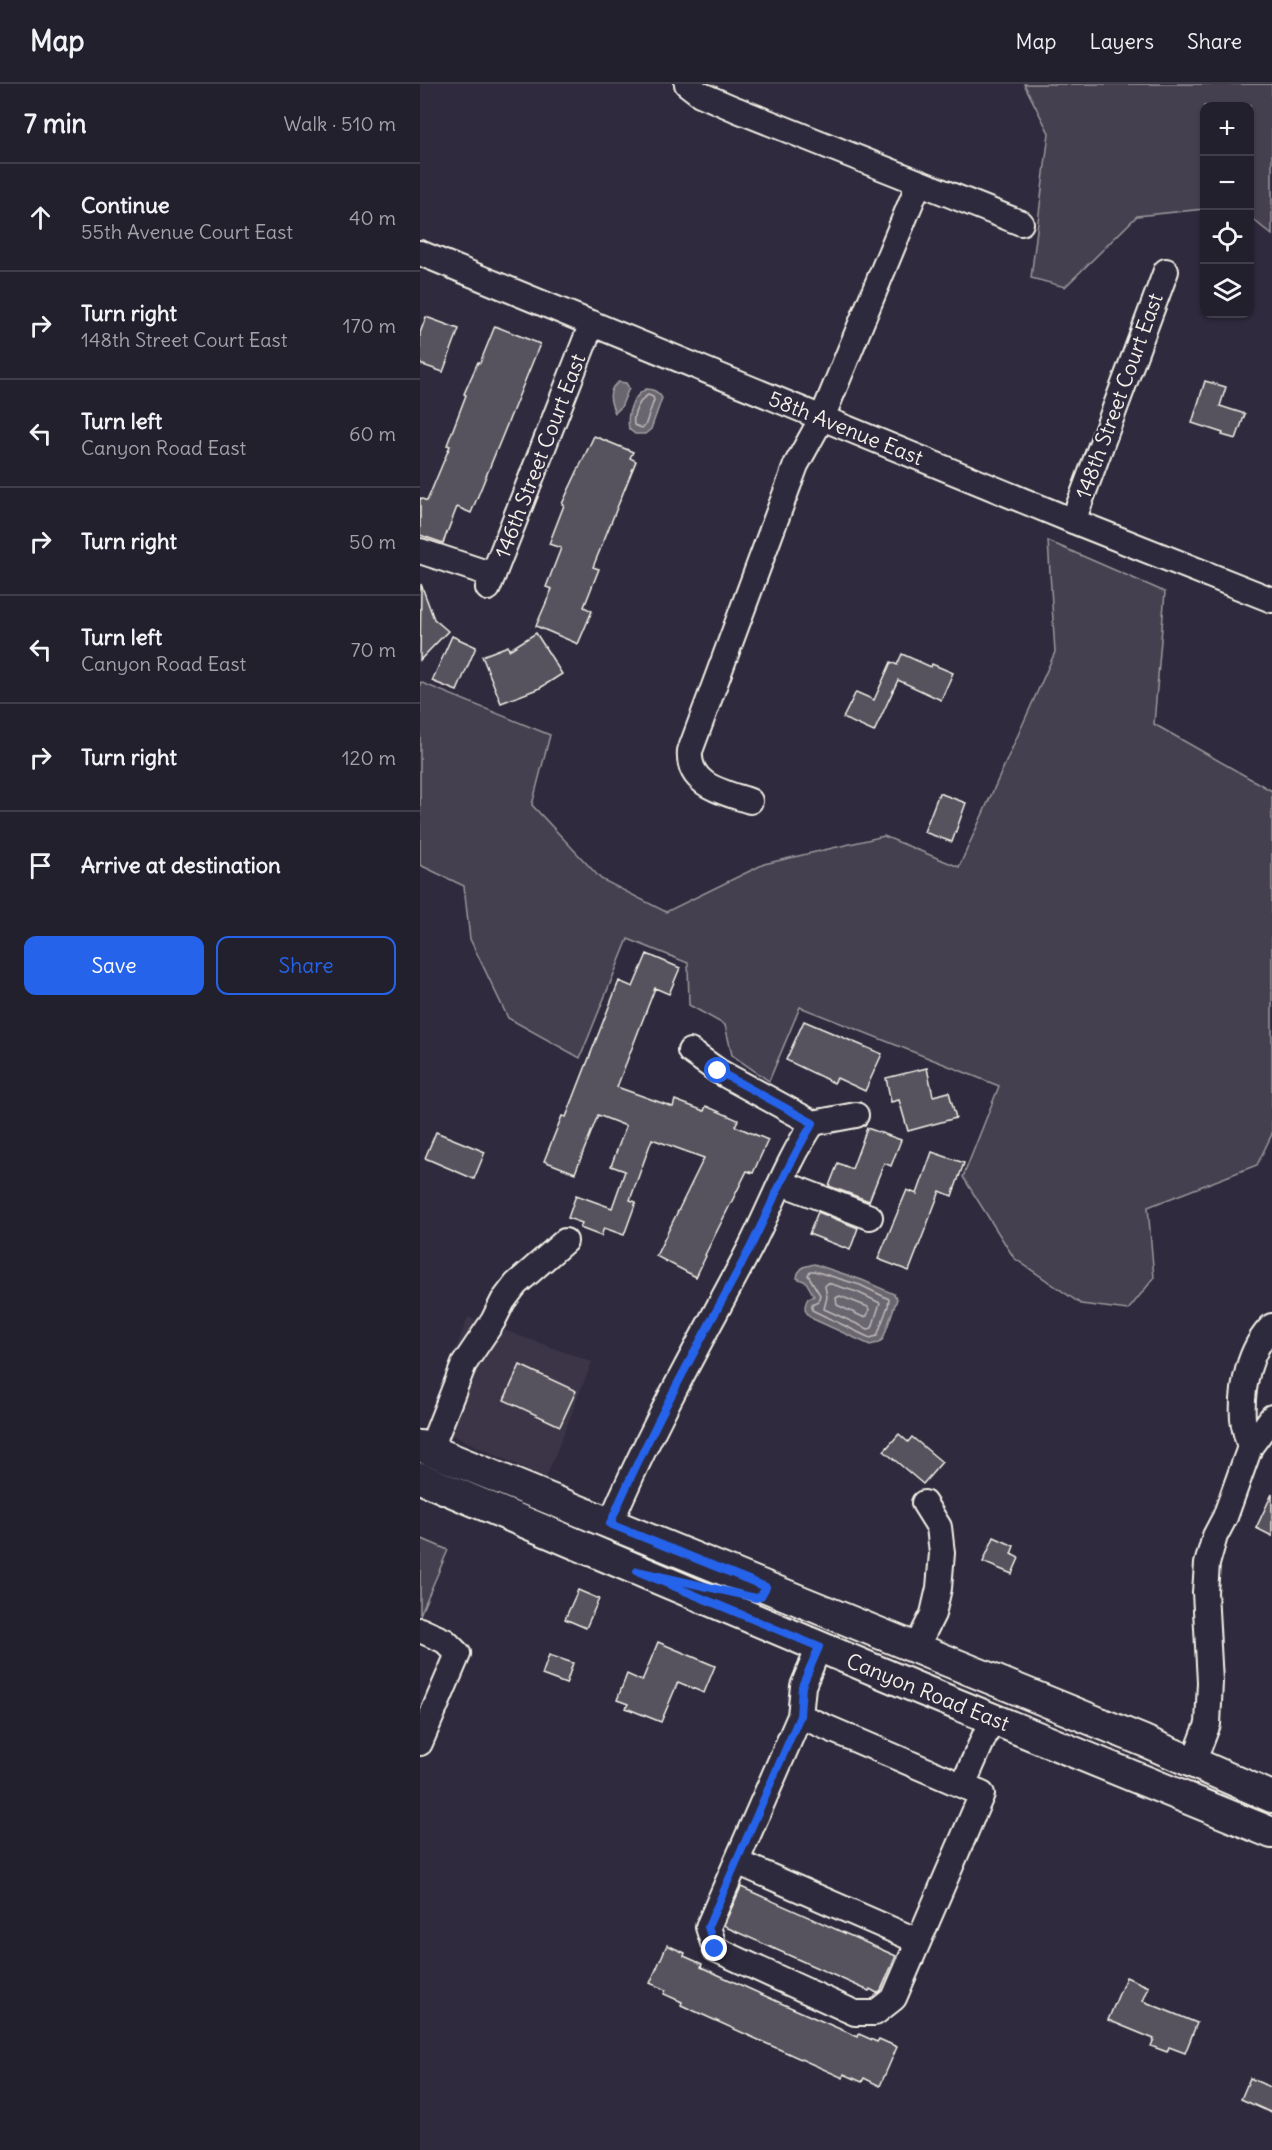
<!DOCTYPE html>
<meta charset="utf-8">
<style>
:root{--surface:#23202e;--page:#2b2836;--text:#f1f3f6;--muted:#a3a3aa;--line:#403e4a;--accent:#2563eb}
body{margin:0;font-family:Delius,sans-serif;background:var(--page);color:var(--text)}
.controls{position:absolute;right:18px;top:18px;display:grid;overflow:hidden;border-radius:12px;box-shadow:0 2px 4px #0004}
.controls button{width:54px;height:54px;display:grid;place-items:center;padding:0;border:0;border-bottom:2px solid var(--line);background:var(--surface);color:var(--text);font:30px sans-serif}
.stop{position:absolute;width:18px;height:18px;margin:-14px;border:4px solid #2563eb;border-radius:50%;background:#fff}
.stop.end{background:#2563eb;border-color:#fff;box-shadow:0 2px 6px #0008}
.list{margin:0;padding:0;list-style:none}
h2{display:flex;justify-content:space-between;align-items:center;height:78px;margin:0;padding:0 24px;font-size:26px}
h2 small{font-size:20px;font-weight:400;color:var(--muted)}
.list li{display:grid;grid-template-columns:39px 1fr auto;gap:18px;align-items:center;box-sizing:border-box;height:108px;padding:0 24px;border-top:2px solid var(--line)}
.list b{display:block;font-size:22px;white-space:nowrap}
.list p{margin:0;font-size:20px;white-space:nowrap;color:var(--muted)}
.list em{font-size:20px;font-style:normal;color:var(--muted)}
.actions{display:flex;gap:12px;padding:18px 24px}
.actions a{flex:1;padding:14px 0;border:2px solid var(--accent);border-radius:12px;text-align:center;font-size:21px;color:var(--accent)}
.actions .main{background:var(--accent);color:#fff}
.icon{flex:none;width:33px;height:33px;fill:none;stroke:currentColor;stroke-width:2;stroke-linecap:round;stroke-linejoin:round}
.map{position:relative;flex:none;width:852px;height:2066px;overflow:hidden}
header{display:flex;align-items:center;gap:36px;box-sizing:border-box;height:84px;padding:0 30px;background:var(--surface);border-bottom:2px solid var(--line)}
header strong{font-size:28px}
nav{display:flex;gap:33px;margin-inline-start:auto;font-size:21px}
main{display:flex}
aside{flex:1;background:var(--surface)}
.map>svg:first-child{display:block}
.built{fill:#3b3647}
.green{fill:#454050;stroke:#9c989c;stroke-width:1.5}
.water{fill:#6a6670;stroke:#a19ea0;stroke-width:1.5}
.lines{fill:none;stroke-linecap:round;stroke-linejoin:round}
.shore{stroke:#bdb9b8;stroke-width:1.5}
.building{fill:#56525f;stroke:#f4f1e8;stroke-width:1.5}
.minor-casing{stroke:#f4f1e8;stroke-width:28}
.major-casing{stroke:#f4f1e8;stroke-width:34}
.minor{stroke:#2f2a3d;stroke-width:24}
.major{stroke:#2f2a3d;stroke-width:30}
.route{stroke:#2563eb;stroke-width:8}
.labels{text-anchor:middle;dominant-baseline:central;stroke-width:4.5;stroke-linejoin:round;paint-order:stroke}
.street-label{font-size:21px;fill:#f4f1e8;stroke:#2f2a3d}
</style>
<header>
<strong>Map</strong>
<nav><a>Map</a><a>Layers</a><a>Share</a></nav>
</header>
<main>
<aside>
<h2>7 min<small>Walk · 510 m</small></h2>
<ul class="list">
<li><svg class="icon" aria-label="ahead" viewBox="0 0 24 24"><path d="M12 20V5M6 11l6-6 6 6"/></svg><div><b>Continue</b><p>55th Avenue Court East</p></div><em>40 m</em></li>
<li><svg class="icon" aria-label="right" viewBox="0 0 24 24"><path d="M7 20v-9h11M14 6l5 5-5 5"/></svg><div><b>Turn right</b><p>148th Street Court East</p></div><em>170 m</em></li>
<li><svg class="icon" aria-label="left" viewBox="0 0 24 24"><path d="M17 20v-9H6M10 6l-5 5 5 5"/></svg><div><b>Turn left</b><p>Canyon Road East</p></div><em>60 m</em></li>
<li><svg class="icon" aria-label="right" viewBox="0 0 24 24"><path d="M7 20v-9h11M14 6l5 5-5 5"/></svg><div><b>Turn right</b></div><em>50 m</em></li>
<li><svg class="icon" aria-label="left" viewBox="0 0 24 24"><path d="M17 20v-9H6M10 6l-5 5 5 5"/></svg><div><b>Turn left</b><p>Canyon Road East</p></div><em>70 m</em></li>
<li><svg class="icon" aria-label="right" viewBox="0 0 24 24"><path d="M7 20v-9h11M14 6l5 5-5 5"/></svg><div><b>Turn right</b></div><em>120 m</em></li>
<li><svg class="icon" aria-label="arrive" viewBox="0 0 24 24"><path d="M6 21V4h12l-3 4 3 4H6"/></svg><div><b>Arrive at destination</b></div></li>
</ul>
<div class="actions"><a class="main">Save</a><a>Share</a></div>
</aside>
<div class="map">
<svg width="852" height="2066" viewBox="0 0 852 2066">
<rect width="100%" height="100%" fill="#2f2a3d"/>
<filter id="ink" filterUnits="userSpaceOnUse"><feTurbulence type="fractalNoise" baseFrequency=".0167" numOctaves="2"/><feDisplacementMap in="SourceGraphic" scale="12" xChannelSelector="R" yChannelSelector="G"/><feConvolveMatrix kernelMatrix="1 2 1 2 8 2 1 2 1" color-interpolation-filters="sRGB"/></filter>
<g filter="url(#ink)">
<polygon class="built" points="48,1233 172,1278 126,1394 6,1339"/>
<g class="green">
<polygon points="604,0 852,0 852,151 830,133 830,22 784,22 784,125 717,132 645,203 611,194 629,49"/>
<polygon points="628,457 745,508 734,640 852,707 852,1050 837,1081 728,1123 734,1194 708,1226 661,1220 594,1174 543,1093 579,1002 380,923 349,997 312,971 305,941 269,921 268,879 208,855 160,974 88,934 50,855 44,802 0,781 0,598 130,651 112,721 181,795 246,828 344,780 464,752 539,783 635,568"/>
<polygon points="0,1454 28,1466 0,1531"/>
</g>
<g class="water">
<path d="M199 298 206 299 209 304 201 323 195 329C190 318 186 305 199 298Z"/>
<path d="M226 305C233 305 238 307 242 314L231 345 225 350H215L209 345C206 330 212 313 226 305Z"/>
<path d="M394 1180 442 1196 474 1210 477 1215 463 1255 458 1259 450 1261 393 1235C384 1228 383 1224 388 1214L394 1212 386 1198 377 1194 378 1189 383 1183Z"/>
</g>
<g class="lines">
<g class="shore">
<path d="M228 311 233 313 234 316 225 342 222 344 214 341C212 331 219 316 228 311Z"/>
<polygon points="390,1187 394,1187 440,1201 469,1215 468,1222 457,1252 450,1254 392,1226 392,1220 398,1217 400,1211 388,1191"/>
<polygon points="408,1199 437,1208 460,1219 452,1244 448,1245 404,1225 407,1213 405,1202"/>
<polygon points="420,1212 448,1223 449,1226 447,1232 443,1233 417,1221 416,1214"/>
</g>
</g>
<g class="building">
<polygon points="6,233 39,245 23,288 0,280 0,249"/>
<polygon points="75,242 120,260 51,429 37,423 23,459 0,451 0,414 7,417 30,362 27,361 46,311 44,310 58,278 60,279"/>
<polygon points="785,297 806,303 800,322 825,330 816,355 802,351 803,349 772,339"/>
<polygon points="174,352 213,368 210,374 216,377 173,483 179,485 164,523 172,527 158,560 116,542 132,505 126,503 141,464 129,460 144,421 142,420"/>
<polygon points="1,500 14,535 28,547 0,576"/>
<polygon points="116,549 142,590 120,604 81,619 62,572 88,562 89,566"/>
<polygon points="32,552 56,563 37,607 12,597"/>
<polygon points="482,570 511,583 512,580 533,589 521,616 478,596 454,648 423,634 436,608 454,616 471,578 477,581"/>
<polygon points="519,709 546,719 532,758 504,748"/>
<polygon points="227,870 260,884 249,910 235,904 197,1003 253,1023 255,1016 284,1027 286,1022 318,1036 315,1042 348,1056 333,1089 327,1087 285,1171 286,1172 276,1193 236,1172 284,1074 232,1055 210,1116 216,1118 204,1151 184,1144 181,1152 160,1144 162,1139 148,1134 156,1111 192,1124 205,1087 191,1082 206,1042 178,1031 155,1089 124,1077 142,1032 146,1033 199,897 213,903"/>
<polygon points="384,937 462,970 445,1007 417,994 414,999 366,976"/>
<polygon points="507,984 513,1012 529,1008 536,1034 488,1047 479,1016 471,1018 466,994"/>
<polygon points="447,1044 481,1056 471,1082 464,1079 449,1117 409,1102 418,1079 432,1085"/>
<polygon points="16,1048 65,1068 54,1095 5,1074"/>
<polygon points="512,1068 544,1079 532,1112 520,1107 489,1187 458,1175 487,1106 497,1110"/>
<polygon points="398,1128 438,1144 430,1166 389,1150"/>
<polygon points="100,1281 156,1307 140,1342 84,1316"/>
<polygon points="479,1350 488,1358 492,1353 522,1378 503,1400 464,1367"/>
<polygon points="852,1410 852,1452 836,1444"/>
<polygon points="574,1453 594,1462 591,1470 599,1474 592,1490 563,1478"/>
<polygon points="158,1506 179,1515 166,1544 145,1535"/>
<polygon points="238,1558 295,1582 284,1609 258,1598 241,1638 206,1624 208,1620 197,1616 207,1590 222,1597"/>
<polygon points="129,1571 153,1579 146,1600 122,1591"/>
<polygon points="321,1803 476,1872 461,1906 457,1909 450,1905 449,1907 308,1844 304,1841"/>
<polygon points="247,1861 265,1869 264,1872 282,1880 281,1883 363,1920 438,1953 439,1950 457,1958 459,1955 477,1963 460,2002 444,1994 442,1998 424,1990 423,1994 261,1921 262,1918 244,1910 246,1906 230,1899"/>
<polygon points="706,1893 729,1903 723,1917 777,1939 765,1969 749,1963 747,1968 731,1962 734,1955 688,1936"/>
<polygon points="830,1994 852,2004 852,2029 821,2015"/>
</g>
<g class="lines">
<defs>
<g id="minor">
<polyline points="267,0 280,10 315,25 601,139"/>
<polyline points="0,169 653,437 852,516"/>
<polyline points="653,437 746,187"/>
<polyline points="0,467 73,491"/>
<polyline points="68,504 172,239"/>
<path d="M330 717C304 708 267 702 270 667L376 381 402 334 499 99"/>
<polyline points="270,967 298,987 393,1039"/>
<polyline points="393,1039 436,1031"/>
<polyline points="362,1099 450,1133"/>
<path d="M830 1363C827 1354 824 1344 823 1335 821 1304 829 1265 852 1242"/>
<polyline points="10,1367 44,1280 73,1237 83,1217 96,1200 145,1157"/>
<path d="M190 1440C230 1345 282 1255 330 1164 351 1123 367 1078 393 1039"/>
<polyline points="0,1546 25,1557 38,1570 0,1659"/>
<polyline points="496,1564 513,1530 519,1504 522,1469 519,1443 504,1419"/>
<polyline points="380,1632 288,1843 295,1865 435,1929 455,1929 474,1914 562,1710 380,1632 383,1602 399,1563"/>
<polyline points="773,1679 788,1640 790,1598 785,1508 787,1480 795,1452 805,1433 830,1363 852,1333"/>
<polyline points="543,1701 572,1635"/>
<polyline points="317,1778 498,1857"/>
</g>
<g id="major">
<polyline points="0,1362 724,1657 852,1713"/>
<polyline points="0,1394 502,1606 852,1749"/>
</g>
</defs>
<use href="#minor" class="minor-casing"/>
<use href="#major" class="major-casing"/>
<use href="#minor" class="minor"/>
<use href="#major" class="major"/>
</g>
</g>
<g class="lines" filter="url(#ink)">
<path class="route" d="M295 1865 288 1843 380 1632 382 1602 399 1563 217 1487 336 1514 341 1512 346 1503 190 1440C230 1345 282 1255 330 1164 351 1123 368 1078 393 1039L298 987"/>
</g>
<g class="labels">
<g class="street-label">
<text transform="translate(699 312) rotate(-70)">148th Street Court East</text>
<text transform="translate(426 344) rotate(22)">58th Avenue East</text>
<text transform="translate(120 372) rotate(-69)">146th Street Court East</text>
<text transform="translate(508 1608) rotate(22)">Canyon Road East</text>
</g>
</g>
</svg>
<div class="controls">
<button>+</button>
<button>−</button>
<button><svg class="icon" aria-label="locate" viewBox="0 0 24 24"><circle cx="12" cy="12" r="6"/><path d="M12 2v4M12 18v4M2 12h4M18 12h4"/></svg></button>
<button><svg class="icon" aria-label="layers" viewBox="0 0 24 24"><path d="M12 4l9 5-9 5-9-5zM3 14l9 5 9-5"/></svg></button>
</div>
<div class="stop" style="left:298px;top:987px"></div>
<div class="stop end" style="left:295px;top:1865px"></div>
</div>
</main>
